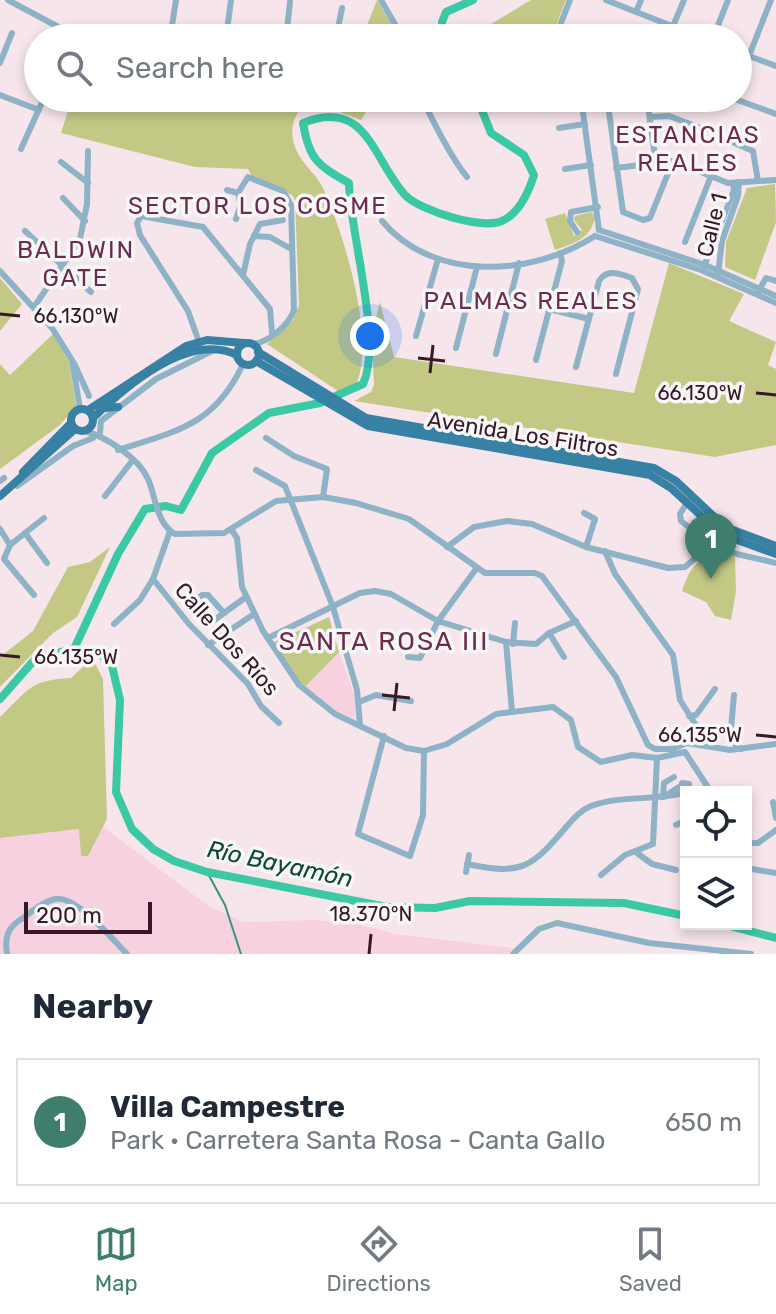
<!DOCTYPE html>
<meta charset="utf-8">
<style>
:root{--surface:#fff;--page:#f6f6f7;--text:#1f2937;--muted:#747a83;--line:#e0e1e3;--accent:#3f7e6c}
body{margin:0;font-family:Rubik,sans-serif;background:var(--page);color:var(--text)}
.controls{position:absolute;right:24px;bottom:24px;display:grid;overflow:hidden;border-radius:0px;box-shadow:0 4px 12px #0003}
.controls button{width:72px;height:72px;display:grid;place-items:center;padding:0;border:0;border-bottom:2px solid var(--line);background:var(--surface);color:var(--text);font:40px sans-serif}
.scale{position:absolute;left:24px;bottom:20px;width:128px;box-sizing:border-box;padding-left:8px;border:4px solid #371826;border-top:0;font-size:22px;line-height:28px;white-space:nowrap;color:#371826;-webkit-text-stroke:6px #f7f7f7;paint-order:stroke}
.you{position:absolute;left:370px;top:336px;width:28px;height:28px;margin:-20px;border:6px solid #fff;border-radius:50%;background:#1a73e8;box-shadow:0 0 0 12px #1a73e833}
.badge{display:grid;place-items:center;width:52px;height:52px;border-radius:50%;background:var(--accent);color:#fff;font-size:26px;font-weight:700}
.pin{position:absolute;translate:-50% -66px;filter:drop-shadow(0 2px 4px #0008)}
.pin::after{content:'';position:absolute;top:42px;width:28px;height:24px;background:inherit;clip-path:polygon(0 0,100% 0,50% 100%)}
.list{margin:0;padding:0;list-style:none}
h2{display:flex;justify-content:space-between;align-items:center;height:104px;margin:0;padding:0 32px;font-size:34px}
h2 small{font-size:26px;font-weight:400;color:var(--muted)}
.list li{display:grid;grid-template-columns:52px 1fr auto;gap:24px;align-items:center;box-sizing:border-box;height:128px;margin:0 16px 16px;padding:0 16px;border:2px solid var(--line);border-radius:0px}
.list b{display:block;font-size:30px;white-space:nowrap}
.list p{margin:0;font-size:26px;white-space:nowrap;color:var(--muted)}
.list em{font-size:26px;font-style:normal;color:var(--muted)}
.icon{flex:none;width:44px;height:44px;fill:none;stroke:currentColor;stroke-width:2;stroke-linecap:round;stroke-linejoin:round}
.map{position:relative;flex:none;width:776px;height:954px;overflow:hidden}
.search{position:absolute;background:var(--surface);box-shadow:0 4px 12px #0003;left:24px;right:24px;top:24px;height:88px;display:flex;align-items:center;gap:20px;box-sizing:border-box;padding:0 28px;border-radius:44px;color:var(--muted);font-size:30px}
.sheet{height:248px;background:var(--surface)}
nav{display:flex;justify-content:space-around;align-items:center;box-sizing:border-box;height:112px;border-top:2px solid var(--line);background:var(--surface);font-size:22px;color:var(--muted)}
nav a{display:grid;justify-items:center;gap:4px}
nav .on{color:var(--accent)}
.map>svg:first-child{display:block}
.built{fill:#f8d1e1}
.green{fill:#c3c985}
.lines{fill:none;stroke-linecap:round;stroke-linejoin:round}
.stream{stroke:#3a937f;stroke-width:2}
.river{stroke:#3bc8a5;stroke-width:8}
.minor{stroke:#8eb2c6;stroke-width:6}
.major{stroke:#3781a5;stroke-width:8}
.ticks{fill:none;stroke:#371826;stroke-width:3}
.labels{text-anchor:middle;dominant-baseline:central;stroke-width:7;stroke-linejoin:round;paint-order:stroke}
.street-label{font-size:22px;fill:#371826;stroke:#f7f7f7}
.neighbourhood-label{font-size:24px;letter-spacing:2px;fill:#6f294c;stroke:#f7f7f7}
.water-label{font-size:24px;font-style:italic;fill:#0a4738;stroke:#f7f7f7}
.quarter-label{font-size:26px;letter-spacing:2px;fill:#6f294c;stroke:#f7f7f7}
.ticks-label{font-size:20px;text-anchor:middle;fill:#371826;stroke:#f7f7f7;stroke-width:7;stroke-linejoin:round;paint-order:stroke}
</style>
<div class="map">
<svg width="776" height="954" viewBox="0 0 776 954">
<rect width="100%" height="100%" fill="#f7e5ec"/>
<g class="built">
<polygon points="339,652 354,694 356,720 338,713 304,688"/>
<polygon points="103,827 207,905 243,922 315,920 358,924 395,934 513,948 507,954 0,954 0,838 80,829 81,856 87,856"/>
</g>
<g class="green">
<polygon points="377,0 400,38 362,38"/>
<path d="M531 0H566L553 33C534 20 513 26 492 29L491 24Z"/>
<path d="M72 98H211C219 110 235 108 245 98H404L372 102 361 120 334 110 301 107C292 120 290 132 295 147 301 164 316 173 323 188 343 231 378 344 355 386L341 393 267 344 293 320 299 305 295 200 292 195 253 178 248 169 195 167 61 133Z"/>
<polygon points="775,184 776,222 755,280 725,267 726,242 747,188"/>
<path d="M591 212 595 216C592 239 574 243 555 250L545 219 565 213 574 236 582 230 574 220 575 216Z"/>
<polygon points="669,263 744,294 729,321 776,342 768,365 776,369 776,445 715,457 354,401 371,392 374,385 372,334 380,302 394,357 634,393"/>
<polygon points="0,278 22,304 0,331"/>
<polygon points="53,334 69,361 76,406 60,425 0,469 0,364 10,375"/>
<polygon points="110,547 77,617 53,633 0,687 0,657 33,631 68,567 90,562"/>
<path d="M720 553 735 557 736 591 731 620 715 616 706 602 682 591C691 566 695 560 720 553Z"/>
<polygon points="329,617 339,652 304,688 272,643"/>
<path d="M88 662 95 663 103 679 107 819 88 856H81L79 829 0 838V717C29 689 30 680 71 678Z"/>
</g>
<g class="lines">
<polyline class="stream" points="207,872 225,905 241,954"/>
<g class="river">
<polyline points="443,38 442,22 446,12 473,0"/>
<path d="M74 649 118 554 145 509 166 506 181 510 212 453 269 413 320 403 363 384C383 342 350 234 349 183 317 165 309 159 303 123 367 97 373 160 405 195 420 211 485 231 504 220 521 211 529 191 534 175L524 155 491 133 477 98"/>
<polyline points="0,699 36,658 74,649 98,652 112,666 120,700 116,792 132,829 153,849 174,861 207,872 387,907 435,908 470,901 624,903 686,916"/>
<polyline points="722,924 776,938"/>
</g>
<g class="minor">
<polyline points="8,0 79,38"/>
<polyline points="381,0 403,38"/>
<polyline points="606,0 702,38"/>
<polyline points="636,12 641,0"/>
<polyline points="673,26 684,0"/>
<polyline points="573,34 582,38"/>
<polyline points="170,38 176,0"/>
<polyline points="226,38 231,0"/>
<polyline points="286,38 290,2"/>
<polyline points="336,38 342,8"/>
<polyline points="555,38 570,0"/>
<polyline points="713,38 728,0"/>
<polyline points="738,52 776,66"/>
<polyline points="749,56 771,0"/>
<polyline points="0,63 12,33"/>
<polyline points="0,95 39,110"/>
<polyline points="220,98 231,101 240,98"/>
<path d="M422 98C432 120 452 159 467 177"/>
<polyline points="581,98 599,230"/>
<polyline points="607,98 623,212 643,220 650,218 673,161"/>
<polyline points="651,98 648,106 656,163"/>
<polyline points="732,98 776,114"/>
<polyline points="650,117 669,116 698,127"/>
<polyline points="559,128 585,124"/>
<polyline points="716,135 753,151 758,181"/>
<polyline points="21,149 44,98"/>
<polyline points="61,162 88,183"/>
<polyline points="616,168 673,161 728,183 776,180"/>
<polyline points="565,169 591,165"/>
<path d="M227 190 238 193 248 177 283 191 291 205 294 310C288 326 269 342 253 344"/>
<polyline points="63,198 85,221"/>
<polyline points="236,219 241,204 238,193"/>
<path d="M382 221C433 282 531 277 595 236"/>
<polyline points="599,230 705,265 776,296"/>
<polyline points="25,231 91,292"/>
<polyline points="577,232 570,221 571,212 598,207"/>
<polyline points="254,236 270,237 291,249"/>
<polyline points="595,236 701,270 776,303"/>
<polyline points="685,242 711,176"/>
<polyline points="703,269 734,190 733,183"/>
<polyline points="0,271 52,328 72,360 80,409"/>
<polyline points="718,274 722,241 738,196 739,182"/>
<polyline points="243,275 250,244 260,224 283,220"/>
<polyline points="758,292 766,278 776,281"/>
<polyline points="34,307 80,239 87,204 88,151"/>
<polyline points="549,309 589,319"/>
<polyline points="416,336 438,259"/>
<polyline points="199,342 188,311 140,235 137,223 141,216 203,227 270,309 272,333"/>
<polyline points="456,348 477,267"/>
<polyline points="496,354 519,263"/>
<polyline points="536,360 562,261 560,253"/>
<polyline points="74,363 89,396"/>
<path d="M576 367 599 281C607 268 620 274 632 278L638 289 616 374"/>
<path d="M84 431C105 436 139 458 148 479 156 497 156 523 175 534L224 533 276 501 323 497 356 503 409 519 485 573H535L542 576 616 677 648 745 655 749H673"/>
<polyline points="100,433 101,421 156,379 212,351"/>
<polyline points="266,438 294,456 327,469 323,497"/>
<path d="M118 450C177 431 215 425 243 364"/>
<polyline points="256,470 285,486 333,607 357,690 360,725"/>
<polyline points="0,481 4,478"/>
<polyline points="17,486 73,446 93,438"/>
<polyline points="105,496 132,461"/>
<polyline points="688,501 680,514 681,521 705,540 723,547"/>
<polyline points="584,513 595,519 586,547"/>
<polyline points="0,529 10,545 4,559 34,595"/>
<polyline points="231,529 237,538 242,587 263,631 299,685 335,714 406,748 424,751 447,744 496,714 553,707 571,720 578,747 601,762 632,755 657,758 685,752 711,792"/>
<polyline points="25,533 47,563"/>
<polyline points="10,545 44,518"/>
<polyline points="447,547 474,527 507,521 532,524 586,547 668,568 685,567 701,553 715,549 776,563"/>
<polyline points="605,551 615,574 673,655 680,700 709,746"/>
<polyline points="153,579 189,624 248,684 261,706 279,723"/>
<polyline points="195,601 202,595 208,595 223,612"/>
<polyline points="213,621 246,597"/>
<polyline points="114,624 140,600 153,579 170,531"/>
<polyline points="549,633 564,657"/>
<polyline points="268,638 360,593 375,591 391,594 438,621 506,642 536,644 549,633 576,621"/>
<polyline points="506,642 512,712"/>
<polyline points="513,644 515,623"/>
<polyline points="208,645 254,614"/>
<polyline points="408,657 420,658 438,621 476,569"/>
<polyline points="734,695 730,740 741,749"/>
<polyline points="359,702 376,695 411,701"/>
<polyline points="689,716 696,715 715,689"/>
<polyline points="384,736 358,834 410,856 423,815 424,751"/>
<polyline points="673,749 687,743 730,750 776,744"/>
<polyline points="682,783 689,784 687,792"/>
<polyline points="665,796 679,787"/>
<polyline points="663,797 664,783 674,777"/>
<polyline points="773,802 776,818"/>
<polyline points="676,825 686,820"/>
<polyline points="746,843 758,843 776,830"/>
<polyline points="637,853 652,864 676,870"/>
<path d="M467 864C523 876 532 867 567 826 574 818 581 810 591 806 621 795 652 801 683 793"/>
<polyline points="746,868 776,873"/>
<polyline points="466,872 469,855"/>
<polyline points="601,875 625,855 653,844 657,758"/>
<path d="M7 954C4 937 8 927 23 918 32 911 43 902 55 899 76 895 112 939 127 954"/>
<polyline points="513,954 539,929 557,923 649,943 751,954"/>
</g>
<g class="major">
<circle cx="248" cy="354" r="11"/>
<polyline points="258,352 366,418 654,468 676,481 725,527 776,546"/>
<polyline points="256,361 368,426 650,475 671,488 721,534 776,554"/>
<polyline points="103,408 118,407"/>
<circle cx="82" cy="420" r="11"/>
<polyline points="88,410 186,346 207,340 244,343"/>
<path d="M93 418C126 386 189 332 237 355"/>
<polyline points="23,472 71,423"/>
<polyline points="0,496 75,429"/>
</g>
</g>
<path class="ticks" d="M0 314 20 316M418 358 445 361M430 373 433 345M756 393 776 395M0 655 20 657M382 695 410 698M394 711 397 683M756 735 776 737M369 954 371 934"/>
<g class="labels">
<g class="street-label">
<text transform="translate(712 225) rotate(-76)">Calle 1</text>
<text transform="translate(523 434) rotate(9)">Avenida Los Filtros</text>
<text transform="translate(227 639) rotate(48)">Calle Dos Ríos</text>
</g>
<g class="neighbourhood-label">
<text x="688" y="135">ESTANCIAS<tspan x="688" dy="28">REALES</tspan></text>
<text x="258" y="206">SECTOR LOS COSME</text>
<text x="76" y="250">BALDWIN<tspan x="76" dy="28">GATE</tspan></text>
<text x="531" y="301">PALMAS REALES</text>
</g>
<g class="water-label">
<text transform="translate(280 864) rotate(12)">Río Bayamón</text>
</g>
<g class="quarter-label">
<text x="384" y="641">SANTA ROSA III</text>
</g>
</g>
<g class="ticks-label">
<text x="76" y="323">66.130°W</text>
<text x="700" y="400">66.130°W</text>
<text x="76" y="664">66.135°W</text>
<text x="700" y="742">66.135°W</text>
<text x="371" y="921">18.370°N</text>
</g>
</svg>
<div class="controls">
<button><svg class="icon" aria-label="locate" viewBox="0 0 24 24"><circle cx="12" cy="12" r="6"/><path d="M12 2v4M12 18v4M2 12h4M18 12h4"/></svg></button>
<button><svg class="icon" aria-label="layers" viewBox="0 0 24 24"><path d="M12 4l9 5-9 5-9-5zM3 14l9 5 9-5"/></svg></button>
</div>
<div class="scale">200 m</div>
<div class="you"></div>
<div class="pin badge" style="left:711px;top:579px">1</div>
<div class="search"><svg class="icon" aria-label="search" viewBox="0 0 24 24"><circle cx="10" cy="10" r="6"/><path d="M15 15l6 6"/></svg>Search here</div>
</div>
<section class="sheet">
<h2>Nearby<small></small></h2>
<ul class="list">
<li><span class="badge">1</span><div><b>Villa Campestre</b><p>Park · Carretera Santa Rosa - Canta Gallo</p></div><em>650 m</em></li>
</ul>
</section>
<nav>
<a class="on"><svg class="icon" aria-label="map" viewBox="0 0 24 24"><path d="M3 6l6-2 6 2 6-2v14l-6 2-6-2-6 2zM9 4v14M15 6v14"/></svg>Map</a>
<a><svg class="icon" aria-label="directions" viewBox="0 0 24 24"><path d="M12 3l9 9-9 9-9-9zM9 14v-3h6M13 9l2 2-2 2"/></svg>Directions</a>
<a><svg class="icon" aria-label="saved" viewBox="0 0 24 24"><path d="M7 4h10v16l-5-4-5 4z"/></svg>Saved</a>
</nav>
